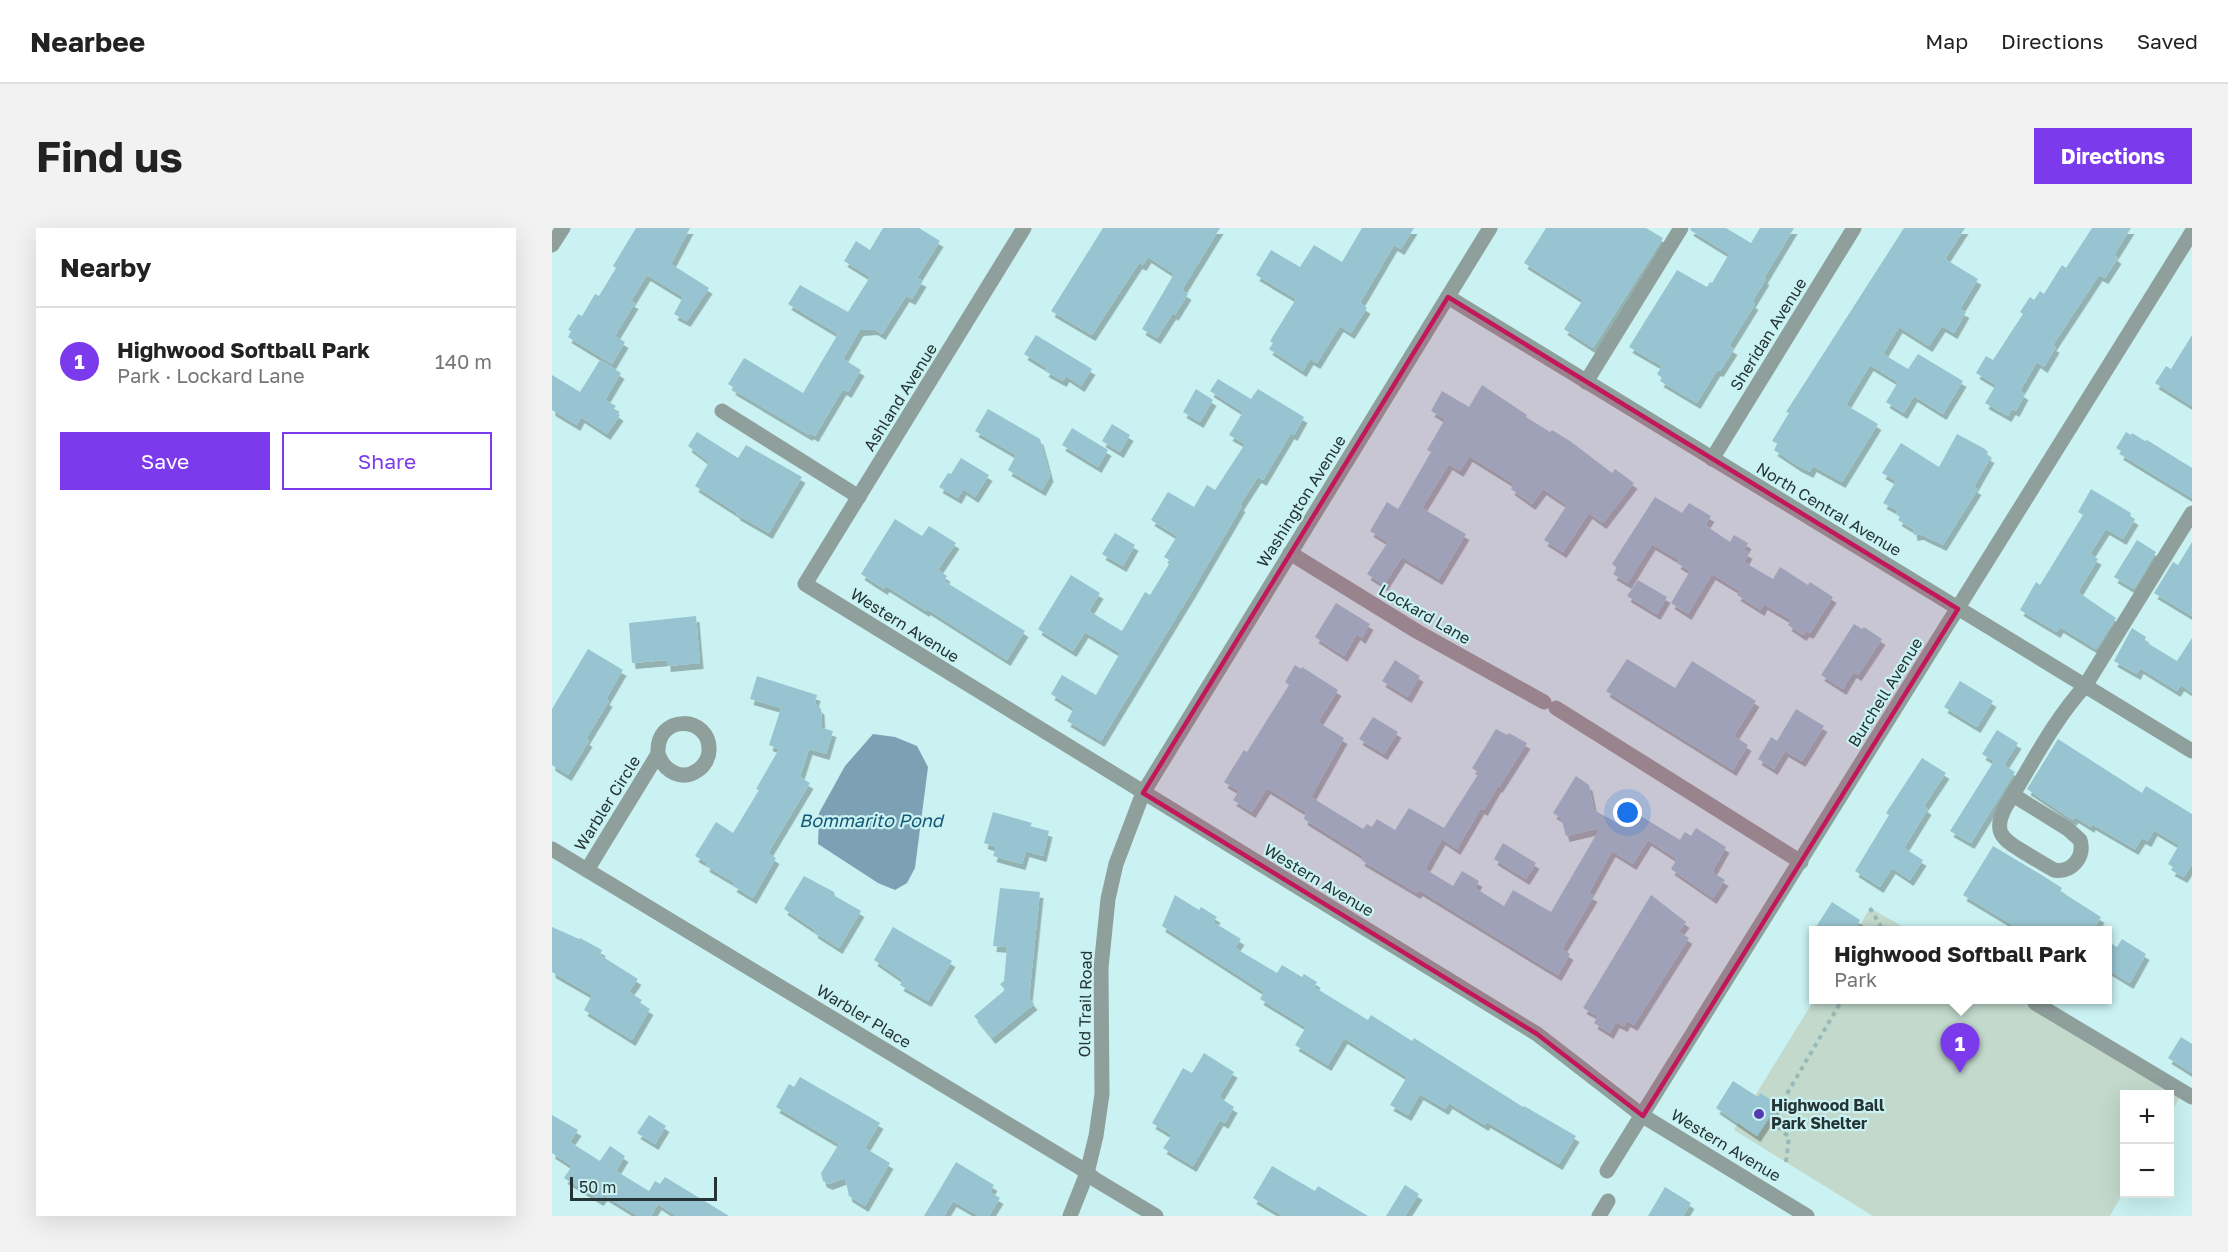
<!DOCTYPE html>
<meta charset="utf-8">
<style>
:root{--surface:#fff;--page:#f2f2f2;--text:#222;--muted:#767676;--line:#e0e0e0;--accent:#7c3aed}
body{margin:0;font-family:"Golos Text",sans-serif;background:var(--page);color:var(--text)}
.controls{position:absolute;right:18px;bottom:18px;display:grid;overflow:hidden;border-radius:0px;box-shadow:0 6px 24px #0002}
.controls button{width:54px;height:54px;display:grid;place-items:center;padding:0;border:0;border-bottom:2px solid var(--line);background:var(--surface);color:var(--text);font:30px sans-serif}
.scale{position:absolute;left:18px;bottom:15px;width:147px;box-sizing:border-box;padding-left:6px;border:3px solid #253434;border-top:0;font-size:16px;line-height:21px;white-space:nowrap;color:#253434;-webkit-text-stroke:4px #caf2f2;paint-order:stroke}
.you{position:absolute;left:1076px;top:585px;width:21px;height:21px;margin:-15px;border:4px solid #fff;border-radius:50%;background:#1a73e8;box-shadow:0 0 0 9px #1a73e833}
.badge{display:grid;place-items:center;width:39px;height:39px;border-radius:50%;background:var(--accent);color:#fff;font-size:20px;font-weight:700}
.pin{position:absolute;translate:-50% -50px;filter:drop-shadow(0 2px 3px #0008)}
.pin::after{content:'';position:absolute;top:32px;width:21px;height:18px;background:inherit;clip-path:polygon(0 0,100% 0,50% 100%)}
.popup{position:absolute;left:1257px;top:698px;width:303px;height:78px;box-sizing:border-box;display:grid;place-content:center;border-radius:0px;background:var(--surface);filter:drop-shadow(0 2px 4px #0005);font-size:20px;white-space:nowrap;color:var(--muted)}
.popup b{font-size:22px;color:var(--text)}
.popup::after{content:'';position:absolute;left:50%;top:100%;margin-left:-12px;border:12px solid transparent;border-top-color:var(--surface)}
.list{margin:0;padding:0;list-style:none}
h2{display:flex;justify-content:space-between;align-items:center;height:78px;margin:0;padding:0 24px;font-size:26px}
h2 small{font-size:20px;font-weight:400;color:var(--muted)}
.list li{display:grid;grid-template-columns:39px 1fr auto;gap:18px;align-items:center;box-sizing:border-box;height:108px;padding:0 24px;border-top:2px solid var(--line)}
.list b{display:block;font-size:22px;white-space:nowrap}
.list p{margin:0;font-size:20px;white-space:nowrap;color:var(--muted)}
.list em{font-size:20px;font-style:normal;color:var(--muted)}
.actions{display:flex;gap:12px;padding:18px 24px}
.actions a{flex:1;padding:14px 0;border:2px solid var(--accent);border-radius:0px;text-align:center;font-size:21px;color:var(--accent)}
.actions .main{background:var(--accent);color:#fff}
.map{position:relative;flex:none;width:1640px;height:988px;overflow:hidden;border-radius:0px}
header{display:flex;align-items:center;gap:36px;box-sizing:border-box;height:84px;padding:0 30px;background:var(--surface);border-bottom:2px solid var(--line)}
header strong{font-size:28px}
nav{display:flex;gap:33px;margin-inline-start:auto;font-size:21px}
.intro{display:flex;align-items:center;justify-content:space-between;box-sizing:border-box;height:144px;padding:0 36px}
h1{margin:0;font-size:42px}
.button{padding:15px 27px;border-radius:0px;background:var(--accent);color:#fff;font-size:21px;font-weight:700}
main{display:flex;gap:36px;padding:0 36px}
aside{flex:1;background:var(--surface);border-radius:0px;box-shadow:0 6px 24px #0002}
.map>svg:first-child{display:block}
.green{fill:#c2d9cc}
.water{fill:#7ca1b5}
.building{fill:#97c4d0;filter:url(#shadow)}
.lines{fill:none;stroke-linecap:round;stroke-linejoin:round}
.path{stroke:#98b9b9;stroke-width:4;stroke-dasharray:4.5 4.5;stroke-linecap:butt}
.minor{stroke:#8f9f9b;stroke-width:15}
.marked{fill:#c2185b;fill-opacity:0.2;stroke:#c2185b;stroke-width:4.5;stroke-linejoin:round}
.poi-dot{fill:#5539b1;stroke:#caf2f2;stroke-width:2}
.labels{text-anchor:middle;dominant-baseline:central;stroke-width:4.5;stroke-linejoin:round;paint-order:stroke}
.street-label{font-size:16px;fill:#253434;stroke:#caf2f2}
.poi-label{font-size:16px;font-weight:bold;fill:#253434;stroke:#caf2f2;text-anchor:start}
.water-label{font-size:18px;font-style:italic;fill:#135675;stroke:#caf2f2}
</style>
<header>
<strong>Nearbee</strong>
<nav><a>Map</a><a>Directions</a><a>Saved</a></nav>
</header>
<div class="intro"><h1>Find us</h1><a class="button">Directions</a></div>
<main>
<aside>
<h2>Nearby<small></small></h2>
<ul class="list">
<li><span class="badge">1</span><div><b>Highwood Softball Park</b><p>Park · Lockard Lane</p></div><em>140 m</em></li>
</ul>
<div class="actions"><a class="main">Save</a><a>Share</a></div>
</aside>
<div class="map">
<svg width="1640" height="988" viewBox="0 0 1640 988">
<defs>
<filter id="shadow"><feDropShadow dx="3.5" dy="6" stdDeviation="0" flood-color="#0004"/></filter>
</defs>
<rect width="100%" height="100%" fill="#caf2f2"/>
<g class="green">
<polygon points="1318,680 1357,702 1305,702"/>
<polygon points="1262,772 1477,772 1631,864 1618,886 1618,866 1572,866 1572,963 1558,988 1321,988 1182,902"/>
</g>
<polygon class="water" points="321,506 343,509 365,518 376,539 363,640 355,655 343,662 326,655 266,616 267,585 293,538"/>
<g class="building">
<polygon points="84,0 138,0 119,36 157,60 135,93 122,86 131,69 95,47 79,73 83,75 63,108 73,114 60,136 16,109 19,103 16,102 26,86 30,88 43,66 47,68 64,40 61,38"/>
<polygon points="331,0 367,0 388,13 365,50 371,53 360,71 354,68 330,106 322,101 308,102 291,131 309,142 296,164 291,161 263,208 258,205 257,207 180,161 181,159 176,156 192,130 251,165 286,106 236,76 248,57 296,84 318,49 292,33 304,13 318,22"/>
<polygon points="551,0 668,0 630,62 636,66 623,87 621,85 605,110 590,101 622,46 596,29 591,37 587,35 540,107 499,83"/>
<polygon points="810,0 862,0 849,21 842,17 808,75 815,80 799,105 788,98 765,135 758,131 751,143 717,121 721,115 718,113 744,71 704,47 719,22 748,39 762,17 790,34"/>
<polygon points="994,0 1094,0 1111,10 1041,120 1012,101 1031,72 972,35"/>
<polygon points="1139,0 1174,0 1199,15 1208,0 1242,0 1212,50 1214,51 1200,74 1203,76 1177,118 1182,121 1168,143 1165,142 1145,175 1108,153 1110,150 1105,146 1110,138 1077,119 1125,42 1155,59 1158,54 1160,55 1177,26 1138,2"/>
<polygon points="1352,0 1413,0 1393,31 1426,51 1408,81 1414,84 1402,105 1390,98 1377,118 1347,99 1331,126 1356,141 1366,126 1411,153 1391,186 1362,168 1352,185 1334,174 1346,154 1318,137 1294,177 1326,196 1290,254 1261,238 1258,244 1246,238 1222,222 1226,216 1220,213 1237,185 1234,184"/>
<polygon points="1540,0 1579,0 1562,27 1566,30 1553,50 1547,47 1501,117 1504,119 1492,139 1485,134 1468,163 1473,166 1464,183 1460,181 1456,188 1433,175 1444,157 1424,145 1434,128 1441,132 1471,86 1468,84 1478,69 1482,72 1488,63 1492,66 1510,37 1514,40"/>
<polygon points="484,107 540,141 529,158 514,148 511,153 493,143 495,140 472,126"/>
<polygon points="1640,107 1640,178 1603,155 1614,138 1619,141"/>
<polygon points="48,132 69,145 53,172 64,178 61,182 68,187 55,206 29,189 25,197 0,182 0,147 28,164"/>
<polygon points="666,151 699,171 706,161 752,189 742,207 739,205 711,252 706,249 688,277 690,278 639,365 549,513 515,493 522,480 499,466 510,447 544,467 568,425 533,404 521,423 486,401 519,347 548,365 537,383 570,403 593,364 598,367 619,333 612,329 625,308 599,292 616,264 642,279 655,257 663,262 693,216 677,207 691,184 658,163"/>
<polygon points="930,157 975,187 974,189 998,204 1000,202 1018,213 1060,245 1063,241 1082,255 1051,295 1037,285 1011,324 992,312 1015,277 991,261 980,276 959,261 962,256 917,228 908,243 897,236 870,280 914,306 887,351 850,329 832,357 815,346 836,314 818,303 835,274 846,281 879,224 875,222 893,191 879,183 890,163 917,179"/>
<polygon points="644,161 661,172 648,194 631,184"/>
<polygon points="436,181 488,211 498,248 490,262 456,242 464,227 423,203"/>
<polygon points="560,196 578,207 568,224 550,213"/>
<polygon points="520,200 556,222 546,239 510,217"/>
<polygon points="145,204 186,230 194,217 250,249 217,305 184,286 185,285 143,258 157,234 136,218"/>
<polygon points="1574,204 1579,207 1580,205 1593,213 1595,212 1640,240 1640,270 1568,226 1569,223 1564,220"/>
<polygon points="1405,206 1433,221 1436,224 1435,227 1439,229 1422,259 1426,261 1391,317 1368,306 1362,307 1361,301 1346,292 1348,289 1344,286 1346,283 1331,275 1344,253 1330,245 1349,215 1387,239"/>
<polygon points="409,230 437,247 423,269 411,261 406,270 387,259 396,245 399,246"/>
<polygon points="1539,261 1579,285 1578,288 1583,291 1571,311 1554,301 1538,326 1546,331 1526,364 1564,390 1544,421 1508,399 1505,404 1468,382 1484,354 1488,357 1531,287 1526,284"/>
<polygon points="1103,269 1130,285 1137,275 1159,288 1153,297 1178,314 1182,307 1196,315 1192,322 1197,325 1192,334 1221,351 1228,339 1256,357 1258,354 1281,369 1258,405 1254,403 1251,407 1236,397 1239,392 1212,376 1209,382 1185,367 1188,363 1160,346 1136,386 1119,375 1138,343 1125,335 1127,332 1100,316 1076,355 1061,346 1065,340 1060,336"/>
<polygon points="343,291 370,308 377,298 404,315 386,342 395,348 392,353 473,403 455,432 375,381 374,383 334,358 332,361 309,346"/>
<polygon points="563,305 583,317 571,338 550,326"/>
<polygon points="1585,312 1604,324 1582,361 1562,349"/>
<polygon points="1640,314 1640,388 1602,365 1621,334 1626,337"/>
<polygon points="1086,352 1115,369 1105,386 1075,368"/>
<polygon points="784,375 818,396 810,410 805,406 792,428 763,409"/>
<polygon points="144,388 148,435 115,438 115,432 80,435 77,395"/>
<polygon points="1302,396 1310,401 1312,399 1330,411 1306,447 1301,444 1291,461 1269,447"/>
<polygon points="1580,400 1594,409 1592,413 1625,433 1640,410 1640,465 1629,457 1625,463 1588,440 1585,446 1562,433"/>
<polygon points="36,421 71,442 54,471 57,473 34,511 37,513 16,547 0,537 0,481"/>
<polygon points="1075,431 1123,460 1140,433 1204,473 1182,508 1196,517 1181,542 1054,463"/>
<polygon points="843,432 868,448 856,469 830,453"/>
<polygon points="743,437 749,441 750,439 786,462 766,494 792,510 759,569 811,601 815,596 820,599 825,591 843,602 857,580 892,600 927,545 920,540 944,501 955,507 957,505 975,515 947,559 946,558 932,582 929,580 905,621 890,611 873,641 901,658 910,643 927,653 923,660 952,678 961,662 999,684 1048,600 1014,608 1009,590 1001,585 1024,548 1037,557 1042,582 1069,597 1079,582 1128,612 1133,604 1139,608 1144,600 1174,619 1160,644 1173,652 1161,670 1119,641 1125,631 1096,612 1081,636 1060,623 1037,665 1042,668 1010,721 1018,726 1006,747 867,662 865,665 809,632 811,628 752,591 754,584 715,560 700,584 681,572 687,563 672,554 692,522 695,524 737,457 733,454"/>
<polygon points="205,448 265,467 263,475 269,481 270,500 281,503 274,526 257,521 248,549 258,555 216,625 224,630 201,670 181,658 183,655 154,638 155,635 143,628 164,594 181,605 207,562 204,561 227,521 217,517 229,480 198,471"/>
<polygon points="1408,453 1441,473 1425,499 1392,479"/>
<polygon points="1244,481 1272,498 1250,533 1233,523 1222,541 1206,531 1219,509 1225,513"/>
<polygon points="821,489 846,504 832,526 807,511"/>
<polygon points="1445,502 1466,515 1452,537 1463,544 1419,615 1398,603 1442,533 1430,526"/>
<polygon points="1506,511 1590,565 1594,558 1640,586 1640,636 1632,649 1619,642 1621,639 1616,636 1627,617 1602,602 1596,613 1590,610 1583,621 1540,596 1539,599 1523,589 1521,592 1475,561"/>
<polygon points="1370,530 1394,545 1372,578 1376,581 1352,620 1371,632 1358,652 1340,640 1328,659 1303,643 1337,587 1334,585"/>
<polygon points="441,584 480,595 478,598 497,603 491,628 474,623 470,636 441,628 444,619 432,615"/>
<polygon points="951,615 984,635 974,651 942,631"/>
<polygon points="1441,618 1488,646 1510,660 1508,663 1549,689 1541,702 1469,702 1411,667"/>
<polygon points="252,648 282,664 283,668 309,683 287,720 262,704 263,702 232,681"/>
<polygon points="448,660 488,664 477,770 482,776 440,810 422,788 453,762 448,756 452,753 455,719 441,718"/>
<polygon points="623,667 647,682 649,679 665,689 661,694 689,711 683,720 725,745 730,737 750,749 752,746 765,754 762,759 816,792 819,787 860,813 862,810 971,879 972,878 1024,908 1007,936 935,894 933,897 897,875 893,881 868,866 856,887 838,877 855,849 792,810 776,837 743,817 754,799 708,771 712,764 610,698"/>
<polygon points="1099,667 1134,694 1127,704 1137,710 1082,797 1075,793 1072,798 1064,794 1058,805 1042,795 1046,788 1031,780"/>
<polygon points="1280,674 1308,692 1302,702 1262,702"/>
<polygon points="0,699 27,711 28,710 50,722 48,727 86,751 77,764 90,772 88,775 98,781 80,812 32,782 40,767 0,744"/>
<polygon points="341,699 400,733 376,773 348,757 351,752 322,732"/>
<polygon points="1570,711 1594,726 1578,755 1555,741 1555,713 1565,719"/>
<polygon points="1629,809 1640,816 1640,845 1616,830"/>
<polygon points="652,825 682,844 667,869 682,879 673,895 668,892 641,938 611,920 620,907 600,895 631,840 640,845"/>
<polygon points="248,849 328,895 313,920 338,935 313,978 297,968 293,950 277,956 271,953 269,945 287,916 224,879 237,856 242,859"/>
<polygon points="1181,853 1206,869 1208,865 1226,876 1205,908 1164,880"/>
<polygon points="0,887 26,902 18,914 48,933 58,918 73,928 64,943 97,963 103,953 108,956 113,949 177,988 124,988 106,976 99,988 86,988 52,967 48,972 12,950 20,938 0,925"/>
<polygon points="97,887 114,898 103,916 85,905"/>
<polygon points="404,934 442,957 438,964 448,970 437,988 427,988 401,973 392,988 372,988"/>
<polygon points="720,938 763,963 766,958 816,988 731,988 701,970"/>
<polygon points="853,957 867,966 853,988 834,988"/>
<polygon points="1113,959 1139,975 1131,988 1096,988"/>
</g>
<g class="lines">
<g class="path">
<polyline points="1318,680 1331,702"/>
<polyline points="1234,934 1237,909 1219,893 1290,772"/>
</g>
<g class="minor">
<polyline points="472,0 253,356 985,806 1091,888 1255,988"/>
<polyline points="0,17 11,0"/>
<polyline points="896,69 1640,523"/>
<polyline points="1034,154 1129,0"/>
<polyline points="170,183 307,269"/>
<polyline points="1160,231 1302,0"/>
<polyline points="738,325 866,404 992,474"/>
<polyline points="1004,480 1249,634"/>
<path d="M1461 567 1516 601 1528 612C1533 629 1520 645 1502 642 1491 636 1480 629 1470 623 1448 610 1441 602 1454 578 1479 538 1501 493 1533 458L1640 285"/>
<polyline points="0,621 527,939 544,952 604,988"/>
<path d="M35 642 106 526C103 485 159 487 157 523 157 530 152 538 146 542 130 554 112 543 106 526"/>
<polyline points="1483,775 1640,869"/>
<polyline points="1055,943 1640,4"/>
<polyline points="518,988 535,945 544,908 550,866 549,740 556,671 564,636 591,565 938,0"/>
<polyline points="1047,988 1056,973"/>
</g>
</g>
<path class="marked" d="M896 69 1406 381 1091 888 985 806 591 565Z"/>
<circle class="poi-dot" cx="1207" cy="886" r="6"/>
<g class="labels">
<g class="street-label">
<text transform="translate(1216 106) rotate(-58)">Sheridan Avenue</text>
<text transform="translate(348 169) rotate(-58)">Ashland Avenue</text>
<text transform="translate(749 273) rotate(-58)">Washington Avenue</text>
<text transform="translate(1277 281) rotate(31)">North Central Avenue</text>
<text transform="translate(873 386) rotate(30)">Lockard Lane</text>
<text transform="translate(353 397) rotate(32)">Western Avenue</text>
<text transform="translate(1333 464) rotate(-58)">Burchell Avenue</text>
<text transform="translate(55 575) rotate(-58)">Warbler Circle</text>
<text transform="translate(767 652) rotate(31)">Western Avenue</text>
<text transform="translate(533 776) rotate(-89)">Old Trail Road</text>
<text transform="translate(312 788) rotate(31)">Warbler Place</text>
<text transform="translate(1174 917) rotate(31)">Western Avenue</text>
</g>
<g class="poi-label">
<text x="1219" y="877">Highwood Ball<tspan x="1219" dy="18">Park Shelter</tspan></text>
</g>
<g class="water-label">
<text x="319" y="592">Bommarito Pond</text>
</g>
</g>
</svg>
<div class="controls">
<button>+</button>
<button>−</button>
</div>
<div class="scale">50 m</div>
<div class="you"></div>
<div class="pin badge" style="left:1408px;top:845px">1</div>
<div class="popup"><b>Highwood Softball Park</b>Park</div>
</div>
</main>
